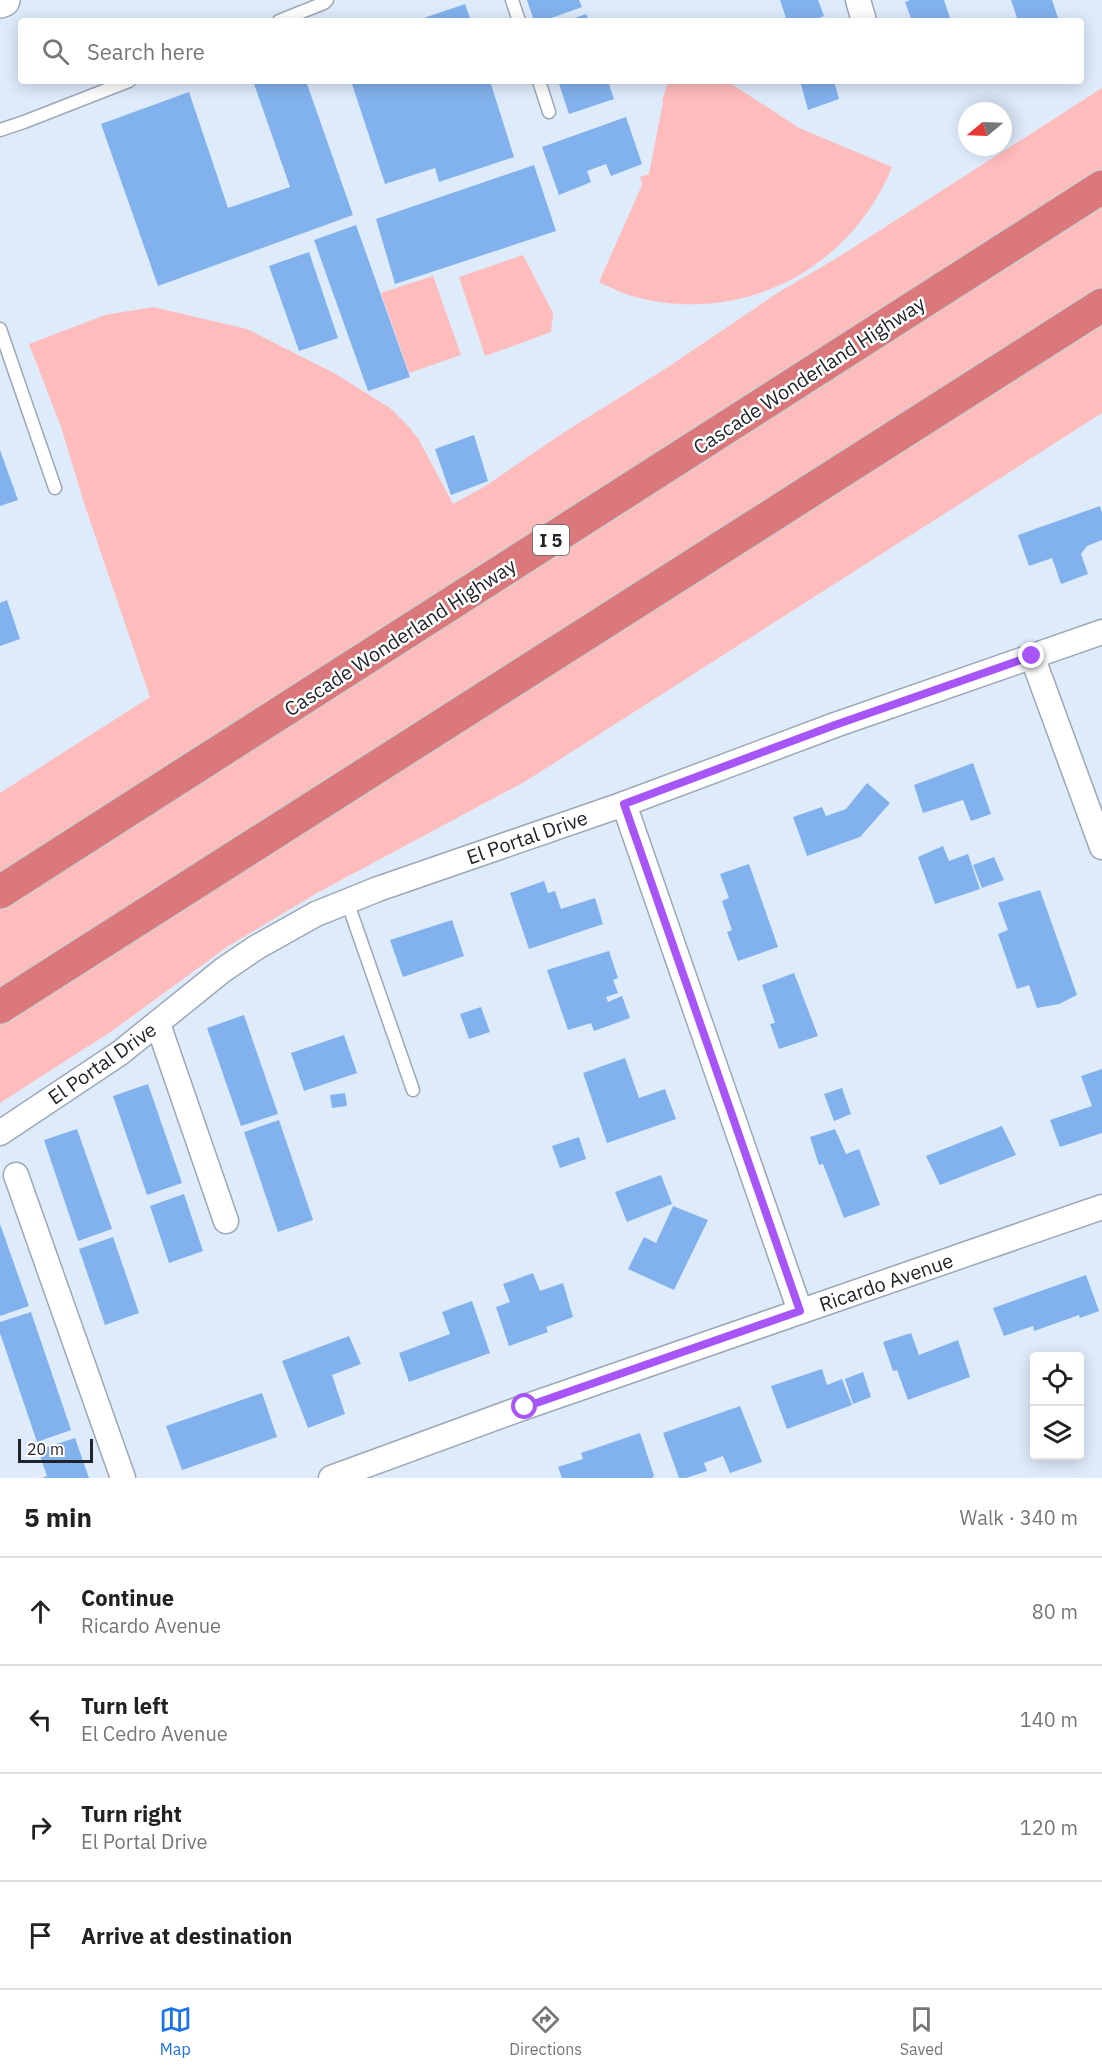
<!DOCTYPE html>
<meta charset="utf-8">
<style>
:root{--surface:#fff;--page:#f2f2f2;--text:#222;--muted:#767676;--line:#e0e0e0;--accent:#1a73e8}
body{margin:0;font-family:"IBM Plex Sans",sans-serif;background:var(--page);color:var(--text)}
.controls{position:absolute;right:18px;bottom:18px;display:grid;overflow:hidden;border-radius:6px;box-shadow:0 3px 15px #0003}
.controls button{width:54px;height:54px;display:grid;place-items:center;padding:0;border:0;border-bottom:2px solid var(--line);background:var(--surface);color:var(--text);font:30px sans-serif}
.compass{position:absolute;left:958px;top:102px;width:54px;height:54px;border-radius:50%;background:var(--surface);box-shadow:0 3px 15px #0003;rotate:251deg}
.scale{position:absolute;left:18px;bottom:15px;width:75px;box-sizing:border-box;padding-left:6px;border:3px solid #20242a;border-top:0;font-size:16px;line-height:21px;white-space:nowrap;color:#20242a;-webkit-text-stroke:4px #fff;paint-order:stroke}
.stop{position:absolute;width:18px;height:18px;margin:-14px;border:4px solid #a855f7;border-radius:50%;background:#fff}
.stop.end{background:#a855f7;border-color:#fff;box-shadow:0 2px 6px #0008}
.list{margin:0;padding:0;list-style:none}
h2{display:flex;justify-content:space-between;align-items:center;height:78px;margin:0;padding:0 24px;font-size:26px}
h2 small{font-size:20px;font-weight:400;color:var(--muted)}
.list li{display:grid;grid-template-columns:39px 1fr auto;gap:18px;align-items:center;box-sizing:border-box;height:108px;padding:0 24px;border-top:2px solid var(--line)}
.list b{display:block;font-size:22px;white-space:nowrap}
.list p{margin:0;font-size:20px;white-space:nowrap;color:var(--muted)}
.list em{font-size:20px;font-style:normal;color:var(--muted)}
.icon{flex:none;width:33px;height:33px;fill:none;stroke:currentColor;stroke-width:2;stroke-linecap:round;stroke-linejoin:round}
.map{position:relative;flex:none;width:1102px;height:1478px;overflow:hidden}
.search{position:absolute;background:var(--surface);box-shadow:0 3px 15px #0003;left:18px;right:18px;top:18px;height:66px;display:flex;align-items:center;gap:15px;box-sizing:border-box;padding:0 21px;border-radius:6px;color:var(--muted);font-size:22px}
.sheet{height:510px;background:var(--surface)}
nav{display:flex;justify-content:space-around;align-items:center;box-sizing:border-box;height:84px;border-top:2px solid var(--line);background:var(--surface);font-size:16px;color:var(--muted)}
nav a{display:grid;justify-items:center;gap:3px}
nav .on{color:var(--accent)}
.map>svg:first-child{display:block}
.green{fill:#ffbcbc}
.building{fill:#82b2ed}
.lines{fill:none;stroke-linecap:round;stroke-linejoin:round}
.service-casing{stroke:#9ca8b8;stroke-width:15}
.minor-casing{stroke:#9ca8b8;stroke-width:27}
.secondary-casing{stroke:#9ca8b8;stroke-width:36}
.motorway-casing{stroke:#cecfd0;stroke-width:36}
.service{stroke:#fff;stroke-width:12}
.minor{stroke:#fff;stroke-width:24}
.secondary{stroke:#fff;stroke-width:33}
.motorway{stroke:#da787b;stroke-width:33}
.route{stroke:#a855f7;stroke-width:8}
.labels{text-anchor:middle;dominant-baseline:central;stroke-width:5;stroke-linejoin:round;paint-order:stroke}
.shield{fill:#fff;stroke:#63666a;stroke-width:1.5}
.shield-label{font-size:18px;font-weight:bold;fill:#20242a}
.street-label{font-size:20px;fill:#20242a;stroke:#fff}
</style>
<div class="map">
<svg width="1102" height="1478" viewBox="0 0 1102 1478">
<rect width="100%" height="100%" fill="#deebfb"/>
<g class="green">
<path d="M668 81H727L799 128 892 167C851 269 741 327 632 296 621 293 610 287 599 282L642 185 640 177 649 174 663 102 662 101Z"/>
<polygon points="1102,88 1102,413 526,781 317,893 227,947 112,1031 0,1103 0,793 150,697 84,503 61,427 29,344 105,315 153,307 247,329 334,373 390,408 410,428 419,440 453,504 484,487 563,433 665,369 779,292 840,256"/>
<polygon points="523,255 553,313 551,332 485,356 459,277"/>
<polygon points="433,276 461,355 409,373 381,293"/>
</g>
<g class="building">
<polygon points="527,0 579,0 582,7 543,21 534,21"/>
<polygon points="780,0 818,0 824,16 810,21 787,21"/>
<polygon points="910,0 944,0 951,21 912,21 905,2"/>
<polygon points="1011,0 1052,0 1059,21 1018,21"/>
<polygon points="465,4 471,21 415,21"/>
<polygon points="586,14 589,21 566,21"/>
<polygon points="253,81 306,81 353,215 158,286 101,124 189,92 228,208 290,187"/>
<polygon points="351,81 490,81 514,157 439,182 435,168 385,184"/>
<polygon points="558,81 608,81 614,99 569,114"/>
<polygon points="800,81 834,81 839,99 808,110"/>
<polygon points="626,117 642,164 611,176 606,164 587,171 591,182 559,195 542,147"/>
<polygon points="534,165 556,231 395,284 376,219"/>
<polygon points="356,225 410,377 368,391 314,240"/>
<polygon points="309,252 338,338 299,351 269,266"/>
<polygon points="474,435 488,481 451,495 435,449"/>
<polygon points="0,450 18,500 0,506"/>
<polygon points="1100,506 1102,513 1102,540 1087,546 1081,554 1088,574 1061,584 1052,558 1029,566 1018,535"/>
<polygon points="7,600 20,639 0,646 0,603"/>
<polygon points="973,763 991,814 971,821 963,800 923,813 914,785"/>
<polygon points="867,783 890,803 860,837 807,856 793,817 822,807 826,816 846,809"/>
<polygon points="943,846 949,861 968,854 980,889 935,904 918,857"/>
<polygon points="994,857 1004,880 982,888 973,865"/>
<polygon points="749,864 778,947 738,961 727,932 732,930 722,901 729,898 720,874"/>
<polygon points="544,881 548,893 555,891 561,909 595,898 603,924 529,949 510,893"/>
<polygon points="1040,890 1077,995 1059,1004 1037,1008 1029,985 1017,989 998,934 1008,930 998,903"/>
<polygon points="452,920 464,956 403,977 390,940"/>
<polygon points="609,951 618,978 613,980 618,993 606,997 608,1002 622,996 630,1018 594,1031 591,1023 568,1030 547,970"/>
<polygon points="794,973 818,1036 779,1049 770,1024 775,1023 762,985"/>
<polygon points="481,1007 490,1032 469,1039 460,1014"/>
<polygon points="244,1015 278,1114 241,1126 207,1028"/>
<polygon points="344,1035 357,1073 304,1091 291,1053"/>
<polygon points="625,1058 639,1098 665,1089 676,1119 607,1143 583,1073"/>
<polygon points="1102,1069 1102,1133 1060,1147 1050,1120 1092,1106 1081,1076"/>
<polygon points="148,1084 182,1183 147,1195 113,1096"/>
<polygon points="842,1088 851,1114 834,1121 824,1094"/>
<polygon points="345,1093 347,1106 332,1108 330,1095"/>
<polygon points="279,1120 313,1220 278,1232 244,1132"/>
<polygon points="1002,1126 1016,1155 940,1185 926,1156"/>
<polygon points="77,1129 112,1229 78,1241 44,1140"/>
<polygon points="835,1129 846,1154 859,1149 880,1205 844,1218 823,1164 819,1165 810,1137"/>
<polygon points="579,1137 586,1159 560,1168 552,1146"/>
<polygon points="661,1175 672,1204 627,1222 615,1192"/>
<polygon points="184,1194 203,1251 169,1263 150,1206"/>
<polygon points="673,1206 708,1220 674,1290 628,1269 644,1237 656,1243"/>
<polygon points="0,1224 29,1306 0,1316"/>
<polygon points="113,1237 139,1313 105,1325 79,1249"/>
<polygon points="533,1273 540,1291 563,1283 573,1317 546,1327 548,1332 509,1346 496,1307 510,1302 503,1284"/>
<polygon points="1086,1275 1099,1311 1080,1318 1079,1315 1034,1331 1033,1326 1004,1336 993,1308"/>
<polygon points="472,1301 490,1353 409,1382 399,1353 450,1334 442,1312"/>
<polygon points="31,1312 71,1430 37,1442 0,1333 0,1322"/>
<polygon points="911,1333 919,1355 958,1340 970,1377 908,1400 897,1370 893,1371 883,1342"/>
<polygon points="349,1336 361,1364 332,1375 345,1414 308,1428 282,1361"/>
<polygon points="822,1369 827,1385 842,1379 852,1405 787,1429 771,1386"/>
<polygon points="863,1372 871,1397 853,1404 845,1379"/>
<polygon points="262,1393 277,1437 182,1470 166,1426"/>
<polygon points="740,1406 762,1462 730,1473 723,1456 704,1463 707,1471 686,1478 679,1478 663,1433"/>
<polygon points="640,1433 654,1476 652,1478 562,1478 558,1467 583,1459 581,1453"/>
<polygon points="75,1438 89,1478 42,1478 47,1476 38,1450"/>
</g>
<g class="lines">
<defs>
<g id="service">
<polyline points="512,0 519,21"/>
<polyline points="279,21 324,3 327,0"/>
<polyline points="539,81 549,112"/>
<polyline points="0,130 24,122 129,81"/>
<polyline points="0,329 55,488"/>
<polyline points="347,901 413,1090"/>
</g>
<g id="minor">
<polyline points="858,0 864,21"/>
<polyline points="1032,656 1102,847"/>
<polyline points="624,804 800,1311"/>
<polyline points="158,1024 226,1221"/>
<polyline points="0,1133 120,1053 223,970 257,947 316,914 378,889 624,804 835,725 1102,632"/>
<polyline points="16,1175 123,1478"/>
<polyline points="331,1478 525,1407 1102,1207"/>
</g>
<polyline id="secondary" points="0,1 3,0"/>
<g id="motorway">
<polyline points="0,892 1102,187"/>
<polyline points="0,1007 1102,305"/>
</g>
</defs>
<use href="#service" class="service-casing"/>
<use href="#minor" class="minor-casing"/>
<use href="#secondary" class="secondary-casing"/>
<use href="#motorway" class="motorway-casing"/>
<use href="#service" class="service"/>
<use href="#minor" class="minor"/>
<use href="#secondary" class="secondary"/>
<use href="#motorway" class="motorway"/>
</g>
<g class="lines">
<polyline class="route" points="525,1407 800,1311 624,804 835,725 1032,656"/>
</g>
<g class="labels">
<rect class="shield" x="533" y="525" width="36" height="30" rx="4.5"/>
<g class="shield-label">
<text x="551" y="540">I 5</text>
</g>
<g class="street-label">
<text transform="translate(809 375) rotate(-33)">Cascade Wonderland Highway</text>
<text transform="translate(400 637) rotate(-33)">Cascade Wonderland Highway</text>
<text transform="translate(527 837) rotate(-19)">El Portal Drive</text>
<text transform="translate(102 1063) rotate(-35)">El Portal Drive</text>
<text transform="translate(886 1282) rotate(-19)">Ricardo Avenue</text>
</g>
</g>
</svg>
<div class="controls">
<button><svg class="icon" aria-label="locate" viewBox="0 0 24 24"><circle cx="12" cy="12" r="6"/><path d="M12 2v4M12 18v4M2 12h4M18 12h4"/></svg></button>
<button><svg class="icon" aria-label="layers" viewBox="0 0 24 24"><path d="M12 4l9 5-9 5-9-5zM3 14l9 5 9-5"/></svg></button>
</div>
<svg class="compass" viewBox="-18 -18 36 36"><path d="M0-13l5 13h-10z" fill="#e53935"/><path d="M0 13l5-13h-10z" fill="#767676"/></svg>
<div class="scale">20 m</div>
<div class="stop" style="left:525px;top:1407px"></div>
<div class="stop end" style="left:1032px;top:656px"></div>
<div class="search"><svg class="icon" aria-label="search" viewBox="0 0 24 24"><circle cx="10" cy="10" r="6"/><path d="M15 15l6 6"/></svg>Search here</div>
</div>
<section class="sheet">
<h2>5 min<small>Walk · 340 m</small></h2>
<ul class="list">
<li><svg class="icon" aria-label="ahead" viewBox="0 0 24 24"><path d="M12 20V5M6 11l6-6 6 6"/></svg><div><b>Continue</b><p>Ricardo Avenue</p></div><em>80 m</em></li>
<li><svg class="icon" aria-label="left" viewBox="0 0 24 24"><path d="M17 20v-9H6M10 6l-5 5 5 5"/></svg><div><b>Turn left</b><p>El Cedro Avenue</p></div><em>140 m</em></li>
<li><svg class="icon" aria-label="right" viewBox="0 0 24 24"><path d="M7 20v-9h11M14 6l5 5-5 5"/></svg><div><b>Turn right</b><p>El Portal Drive</p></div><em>120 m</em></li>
<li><svg class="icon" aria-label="arrive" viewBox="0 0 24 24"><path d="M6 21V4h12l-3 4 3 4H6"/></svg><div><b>Arrive at destination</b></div></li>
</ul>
</section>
<nav>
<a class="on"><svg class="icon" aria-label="map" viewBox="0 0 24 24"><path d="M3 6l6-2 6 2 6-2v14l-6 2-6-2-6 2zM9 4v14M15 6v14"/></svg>Map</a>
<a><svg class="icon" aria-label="directions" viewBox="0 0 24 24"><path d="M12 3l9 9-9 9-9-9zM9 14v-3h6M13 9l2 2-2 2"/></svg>Directions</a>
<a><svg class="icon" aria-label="saved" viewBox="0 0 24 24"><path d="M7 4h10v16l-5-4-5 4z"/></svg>Saved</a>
</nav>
